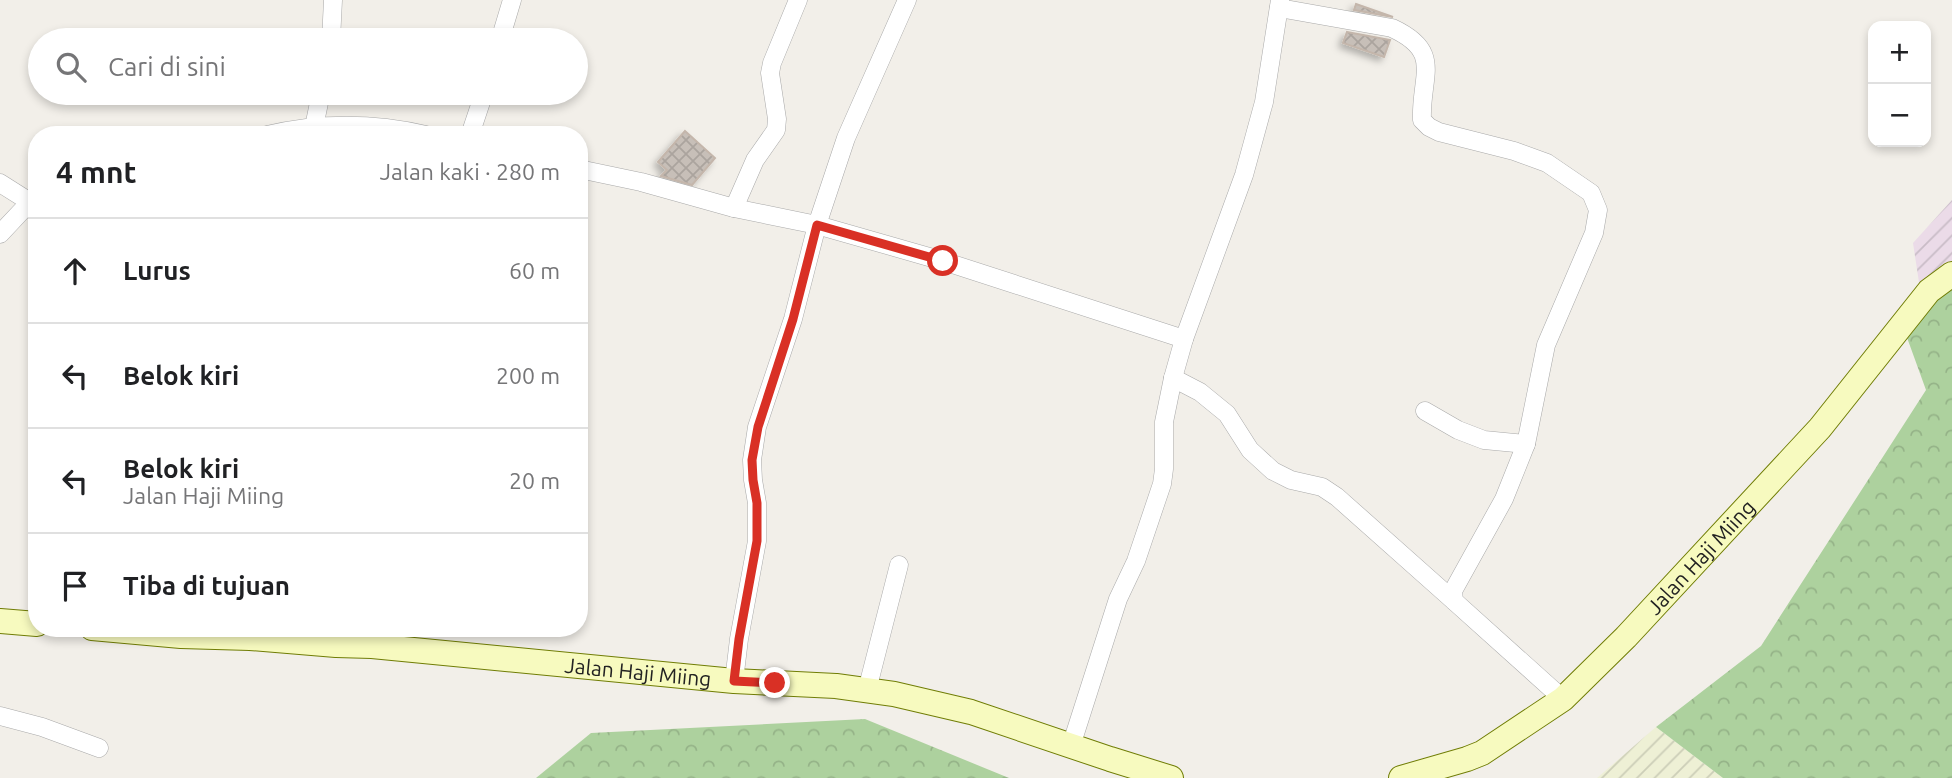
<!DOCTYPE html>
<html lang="id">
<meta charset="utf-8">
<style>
:root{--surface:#fff;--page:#f6f6f6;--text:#202124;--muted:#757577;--line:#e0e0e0}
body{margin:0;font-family:Ubuntu,sans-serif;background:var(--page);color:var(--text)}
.controls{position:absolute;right:21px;top:21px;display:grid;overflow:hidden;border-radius:14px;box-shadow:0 4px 10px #0003}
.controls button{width:63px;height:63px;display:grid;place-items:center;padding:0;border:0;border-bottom:2px solid var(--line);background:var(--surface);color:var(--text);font:35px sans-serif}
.stop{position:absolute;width:21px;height:21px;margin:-16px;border:5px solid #d93025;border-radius:50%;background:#fff}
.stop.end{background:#d93025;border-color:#fff;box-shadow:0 2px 7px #0008}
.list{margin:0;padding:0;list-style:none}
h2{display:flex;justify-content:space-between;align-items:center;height:91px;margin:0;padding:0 28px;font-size:30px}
h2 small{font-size:23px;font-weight:400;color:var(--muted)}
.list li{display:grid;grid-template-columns:46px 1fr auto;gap:21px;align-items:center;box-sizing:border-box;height:105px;padding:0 28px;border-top:2px solid var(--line)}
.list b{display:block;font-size:26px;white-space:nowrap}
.list p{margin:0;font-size:23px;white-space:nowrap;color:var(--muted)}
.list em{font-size:23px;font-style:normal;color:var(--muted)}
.icon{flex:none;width:38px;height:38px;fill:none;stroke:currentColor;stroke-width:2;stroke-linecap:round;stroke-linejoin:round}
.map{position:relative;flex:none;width:1952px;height:778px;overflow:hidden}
.search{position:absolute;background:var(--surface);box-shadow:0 4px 10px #0003;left:28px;top:28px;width:560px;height:77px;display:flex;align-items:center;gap:18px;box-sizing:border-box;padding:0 24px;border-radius:38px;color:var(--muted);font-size:26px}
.panel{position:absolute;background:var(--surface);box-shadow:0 4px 10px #0003;left:28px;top:126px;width:560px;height:511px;border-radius:28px}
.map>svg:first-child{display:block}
.industrial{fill:url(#industrial-furrows)}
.farmland{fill:url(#farmland-furrows)}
.forest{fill:url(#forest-crowns)}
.building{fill:url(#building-cross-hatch);stroke:#c4b6ab;stroke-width:2;filter:url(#shadow)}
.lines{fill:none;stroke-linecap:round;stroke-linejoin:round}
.minor-casing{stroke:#a9a9a9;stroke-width:19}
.secondary-casing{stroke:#707d05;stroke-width:26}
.minor{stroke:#fff;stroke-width:18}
.secondary{stroke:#f7fabf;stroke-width:24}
.route{stroke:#d93025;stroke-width:9}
.labels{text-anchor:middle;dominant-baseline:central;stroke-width:5;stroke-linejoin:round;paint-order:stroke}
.street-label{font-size:21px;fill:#222;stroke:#fff}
</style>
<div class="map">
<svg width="1952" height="778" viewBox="0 0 1952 778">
<defs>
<pattern id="industrial-furrows" width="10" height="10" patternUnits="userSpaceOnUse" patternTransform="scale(1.75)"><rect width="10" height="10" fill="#ebdbe8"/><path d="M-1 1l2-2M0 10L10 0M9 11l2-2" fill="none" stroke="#c9bcc7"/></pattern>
<pattern id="farmland-furrows" width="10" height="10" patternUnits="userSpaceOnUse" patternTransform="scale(1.75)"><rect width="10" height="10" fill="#eef0d5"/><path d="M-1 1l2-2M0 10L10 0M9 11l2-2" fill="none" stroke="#ccceb7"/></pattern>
<pattern id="forest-crowns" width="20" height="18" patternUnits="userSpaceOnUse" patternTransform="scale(1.75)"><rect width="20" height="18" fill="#add19e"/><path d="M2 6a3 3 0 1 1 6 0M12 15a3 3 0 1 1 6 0" fill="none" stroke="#95b388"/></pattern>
<pattern id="building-cross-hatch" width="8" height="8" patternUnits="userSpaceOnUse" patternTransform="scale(1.75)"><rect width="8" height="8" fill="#c7bfb8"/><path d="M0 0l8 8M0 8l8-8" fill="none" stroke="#aba49e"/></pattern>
<filter id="shadow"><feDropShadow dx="-4" dy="4" stdDeviation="3.5" flood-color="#0004"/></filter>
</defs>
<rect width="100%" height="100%" fill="#f2efe9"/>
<polygon class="industrial" points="1952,200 1952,273 1922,302 1913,243"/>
<polygon class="farmland" points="1656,727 1723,778 1597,778"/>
<g class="forest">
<polygon points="1952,273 1952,778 1723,778 1656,727 1761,646 1926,390 1901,321"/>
<polygon points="865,719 1009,778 536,778 591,733"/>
</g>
<g class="building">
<polygon points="1356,4 1393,17 1354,10"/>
<polygon points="1347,32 1390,40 1384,57 1343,43"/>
<polygon points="685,131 715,158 692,185 661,176 667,170 658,162"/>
</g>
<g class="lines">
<defs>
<g id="minor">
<path d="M1279 8 1392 28C1444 52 1420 76 1422 120L1429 127 1439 132 1514 151 1547 163 1591 193 1598 210 1594 233 1546 345 1526 444 1504 499 1453 591 1454 601 1563 699"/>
<polyline points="331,40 333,0"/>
<polyline points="500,40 512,0"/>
<polyline points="314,127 321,93"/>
<path d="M267 135C319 123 374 123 426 135"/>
<polyline points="470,135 484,93"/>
<polyline points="579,169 641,182 734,208 817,225 943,261 1184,339 1244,175 1264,102 1280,0"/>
<polyline points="0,183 30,202"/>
<polyline points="734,208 755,160 776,130 777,119 770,73 772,63 798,0"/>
<polyline points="0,234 30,202 37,198"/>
<polyline points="1173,378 1200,392 1227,414 1250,450 1273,471 1291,480 1322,487 1337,497 1454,601"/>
<polyline points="1425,411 1458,430 1484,440 1526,444"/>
<polyline points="734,681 739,639 757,541 757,503 753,480 752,460 757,427 793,319 817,225 846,138 907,0"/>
<polyline points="867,690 899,565"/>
<polyline points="0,716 42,727 99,748"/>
<polyline points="1071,746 1118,599 1136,561 1162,484 1164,469 1164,422 1173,378 1184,339"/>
</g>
<g id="secondary">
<polyline points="0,621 37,624"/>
<path id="s1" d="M92 628 181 636 250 638 336 645 372 646 734 681 836 686 894 694 971 712 1110 759 1171 778"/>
<path id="s2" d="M1401 778 1467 759 1482 753 1563 699 1626 637 1820 428 1929 291 1952 274"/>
</g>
</defs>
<use href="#minor" class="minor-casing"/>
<use href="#secondary" class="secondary-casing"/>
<use href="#minor" class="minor"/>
<use href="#secondary" class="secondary"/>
</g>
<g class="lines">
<polyline class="route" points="775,683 734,681 739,639 757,541 757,503 753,480 752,460 758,427 793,319 817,225 943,261"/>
</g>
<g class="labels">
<g class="street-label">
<text stroke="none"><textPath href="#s2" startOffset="380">Jalan Haji Miing</textPath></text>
<text stroke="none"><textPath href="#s1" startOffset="548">Jalan Haji Miing</textPath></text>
</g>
</g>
</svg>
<div class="controls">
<button>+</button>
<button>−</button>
</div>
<div class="stop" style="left:943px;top:261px"></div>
<div class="stop end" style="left:775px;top:683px"></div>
<div class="search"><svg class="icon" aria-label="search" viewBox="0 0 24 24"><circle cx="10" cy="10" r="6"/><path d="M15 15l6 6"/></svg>Cari di sini</div>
<section class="panel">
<h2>4 mnt<small>Jalan kaki · 280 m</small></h2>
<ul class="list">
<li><svg class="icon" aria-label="ahead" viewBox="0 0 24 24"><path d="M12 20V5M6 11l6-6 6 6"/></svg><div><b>Lurus</b></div><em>60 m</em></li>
<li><svg class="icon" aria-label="left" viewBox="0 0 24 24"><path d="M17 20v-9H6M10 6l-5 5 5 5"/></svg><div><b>Belok kiri</b></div><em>200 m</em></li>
<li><svg class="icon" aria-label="left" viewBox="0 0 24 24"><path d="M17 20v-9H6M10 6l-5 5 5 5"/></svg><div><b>Belok kiri</b><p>Jalan Haji Miing</p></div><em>20 m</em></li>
<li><svg class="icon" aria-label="arrive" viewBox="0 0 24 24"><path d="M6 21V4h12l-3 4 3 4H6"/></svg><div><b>Tiba di tujuan</b></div></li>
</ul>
</section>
</div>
